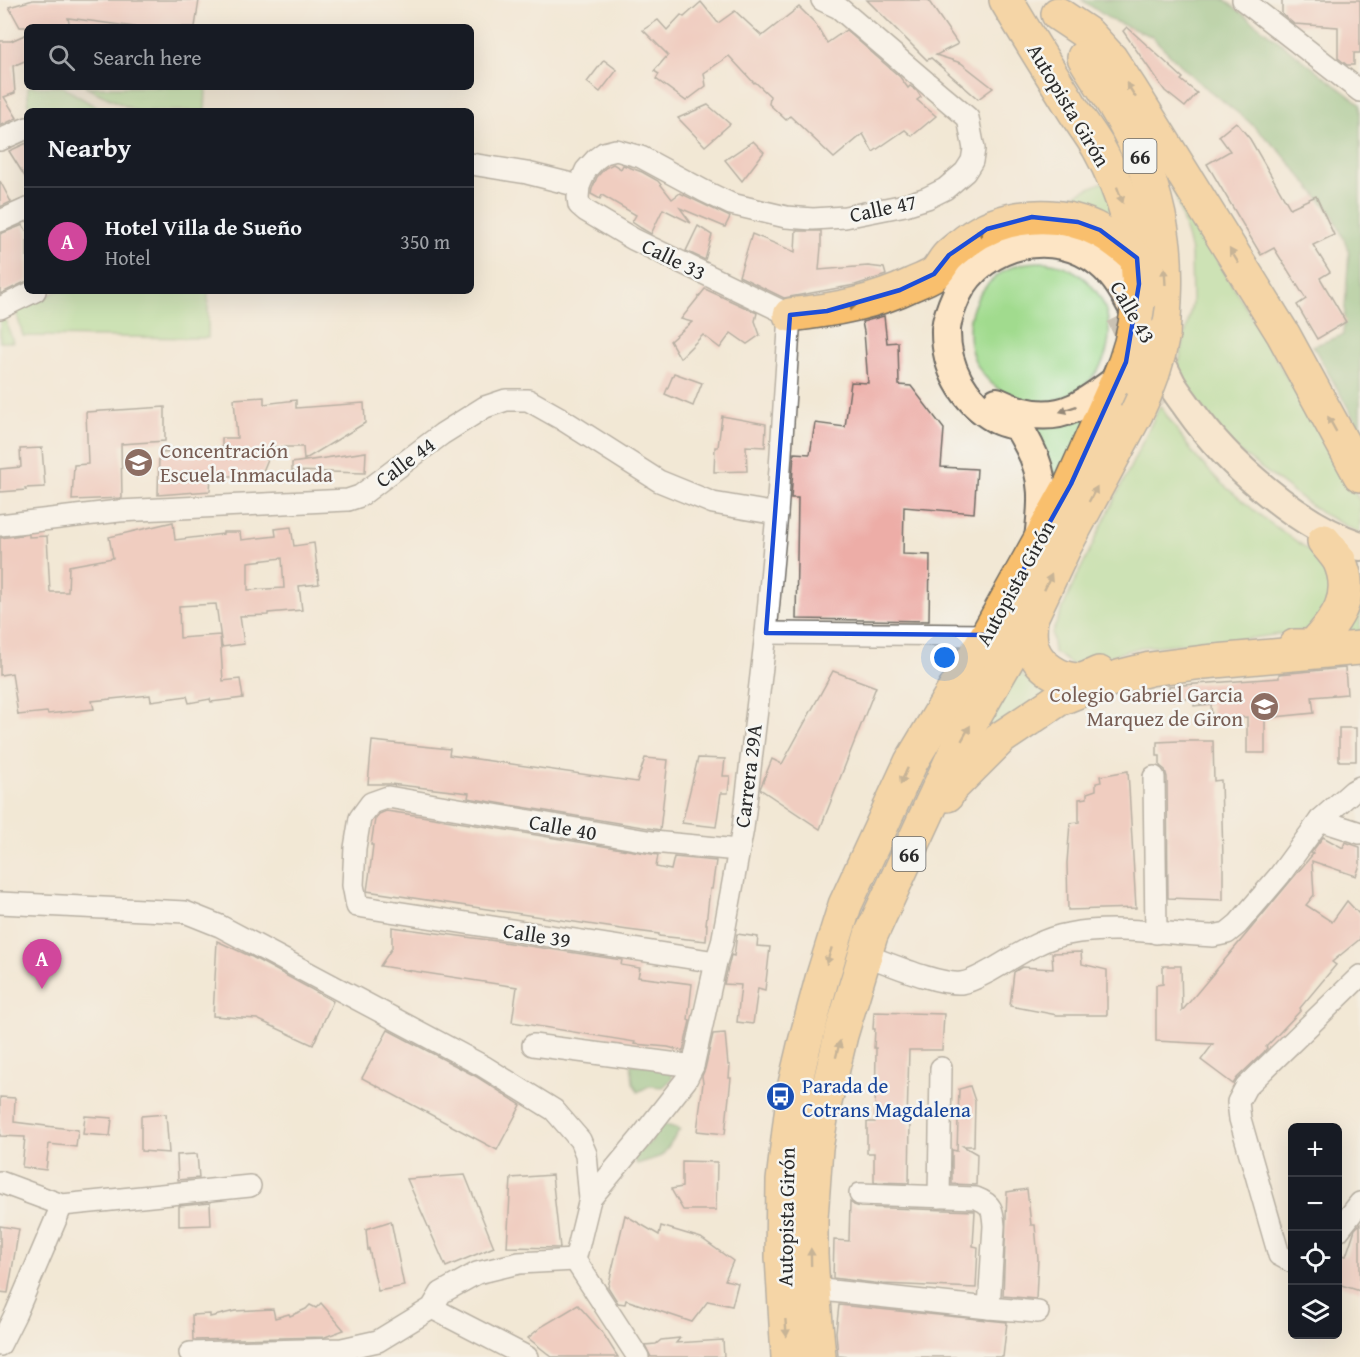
<!DOCTYPE html>
<meta charset="utf-8">
<style>
:root{--surface:#171b24;--page:#242831;--text:#f1f3f6;--muted:#9ea1a6;--line:#363941;--accent:#d690ce}
body{margin:0;font-family:"Gentium Book Plus",serif;background:var(--page);color:var(--text)}
.controls{position:absolute;right:18px;bottom:18px;display:grid;overflow:hidden;border-radius:9px;box-shadow:0 6px 24px #0002}
.controls button{width:54px;height:54px;display:grid;place-items:center;padding:0;border:0;border-bottom:2px solid var(--line);background:var(--surface);color:var(--text);font:30px sans-serif}
.you{position:absolute;left:945px;top:658px;width:21px;height:21px;margin:-15px;border:4px solid #fff;border-radius:50%;background:#1a73e8;box-shadow:0 0 0 9px #1a73e833}
.badge{display:grid;place-items:center;width:39px;height:39px;border-radius:50%;background:var(--accent);color:#fff;font-size:20px;font-weight:700}
.pin{position:absolute;translate:-50% -50px;filter:drop-shadow(0 2px 3px #0008)}
.pin::after{content:'';position:absolute;top:32px;width:21px;height:18px;background:inherit;clip-path:polygon(0 0,100% 0,50% 100%)}
.list{margin:0;padding:0;list-style:none}
h2{display:flex;justify-content:space-between;align-items:center;height:78px;margin:0;padding:0 24px;font-size:26px}
h2 small{font-size:20px;font-weight:400;color:var(--muted)}
.list li{display:grid;grid-template-columns:39px 1fr auto;gap:18px;align-items:center;box-sizing:border-box;height:108px;padding:0 24px;border-top:2px solid var(--line)}
.list b{display:block;font-size:22px;white-space:nowrap}
.list p{margin:0;font-size:20px;white-space:nowrap;color:var(--muted)}
.list em{font-size:20px;font-style:normal;color:var(--muted)}
.icon{flex:none;width:33px;height:33px;fill:none;stroke:currentColor;stroke-width:2;stroke-linecap:round;stroke-linejoin:round}
.map{position:relative;flex:none;width:1360px;height:1357px;overflow:hidden}
.search{position:absolute;background:var(--surface);box-shadow:0 6px 24px #0002;left:24px;top:24px;width:450px;height:66px;display:flex;align-items:center;gap:15px;box-sizing:border-box;padding:0 21px;border-radius:9px;color:var(--muted);font-size:22px}
.panel{position:absolute;background:var(--surface);box-shadow:0 6px 24px #0002;left:24px;top:108px;width:450px;height:186px;border-radius:9px}
.map>svg:first-child{display:block}
.green{fill:#a1db8e;stroke:#66835c;stroke-width:1.5}
.forest{fill:#80bb79;stroke:#567352;stroke-width:1.5}
.building{fill:#edada7;fill-rule:evenodd}
.lines{fill:none;stroke-linecap:round;stroke-linejoin:round}
.secondary-tunnel{stroke:#cac2b3;stroke-width:28;stroke-dasharray:28 14;stroke-linecap:butt}
.street-casing{stroke:#716d66;stroke-width:24}
.secondary-casing{stroke:#716d66;stroke-width:32}
.highway-casing{stroke:#716d66;stroke-width:36}
.street{stroke:#fff;stroke-width:21}
.secondary{stroke:#fde5c5;stroke-width:28}
.highway{stroke:#f9bf6d;stroke-width:33}
.highway-bridge-casing{stroke:#716d66;stroke-width:36;stroke-linecap:butt}
.highway-bridge{stroke:#f9bf6d;stroke-width:33}
.oneway{fill:#92754c}
.oneway2{fill:#948878}
.marked{fill:none;stroke:#1d4ed8;stroke-width:4.5;stroke-linejoin:round}
.labels{text-anchor:middle;dominant-baseline:central;stroke-width:5;stroke-linejoin:round;paint-order:stroke}
.shield{fill:#f6f6f2;stroke:#686867;stroke-width:1.5}
.shield-label{font-size:20px;font-weight:bold;fill:#2b2b2b}
.street-label{font-size:21px;fill:#2b2b2b;stroke:#f6f6f2}
.education-label{font-size:21px;fill:#785e54;stroke:#f6f6f2;text-anchor:start}
.transit-label{font-size:21px;fill:#164399;stroke:#f6f6f2;text-anchor:start}
</style>
<div class="map">
<svg width="1360" height="1357" viewBox="0 0 1360 1357">
<rect width="100%" height="100%" fill="#f6f6f2"/>
<filter id="ink" filterUnits="userSpaceOnUse"><feTurbulence type="fractalNoise" baseFrequency=".0167" numOctaves="2"/><feDisplacementMap in="SourceGraphic" scale="12" xChannelSelector="R" yChannelSelector="G"/><feConvolveMatrix kernelMatrix="1 2 1 2 8 2 1 2 1" color-interpolation-filters="sRGB"/></filter>
<filter id="wash" filterUnits="userSpaceOnUse"><feTurbulence type="fractalNoise" baseFrequency=".008" numOctaves="4" result="noise"/><feDisplacementMap in="SourceGraphic" scale="24" xChannelSelector="R" yChannelSelector="G"/><feGaussianBlur stdDeviation="1.35" result="paint"/><feColorMatrix in="noise" values="0 0 0 0 0 0 0 0 0 0 0 0 0 0 0 0 0 1.4 0 .05"/><feComposite in="paint" operator="in"/></filter>
<g filter="url(#wash)">
<rect width="100%" height="100%" fill="#f2e8d5"/>
<g class="green">
<polygon points="28,87 63,87 103,111 53,111 28,105"/>
<polygon points="85,87 206,87 205,111 136,111"/>
<polygon points="1155,154 1360,501 1360,533 1321,513 1233,447 1174,373 1179,363 1192,304 1191,251 1176,196"/>
<polygon points="1105,181 1115,222 1093,210 1047,207"/>
<circle cx="1039" cy="332" r="70"/>
<polygon points="57,291 208,291 208,338 23,336 16,311"/>
<polygon points="0,316 4,316 13,342 0,342"/>
<polygon points="1097,402 1051,493 1025,423"/>
<polygon points="1160,406 1195,456 1221,483 1266,520 1322,559 1337,597 1308,630 1253,638 1141,647 1074,666 1054,652 1052,633 1073,585"/>
<path d="M1360 606V640L1335 643C1347 632 1356 622 1360 606Z"/>
<polygon points="1016,663 1022,675 1040,685 1055,689 981,739"/>
</g>
<g class="forest">
<polygon points="1082,0 1225,0 1360,104 1360,429 1313,346 1343,335 1349,251 1333,215 1280,151 1248,121 1196,80 1151,36 1111,20"/>
<polygon points="631,1064 670,1066 672,1079 663,1087 649,1086 638,1092 633,1083"/>
<polygon points="661,1121 666,1125 680,1129 662,1156 637,1164 631,1156 652,1141 650,1133"/>
</g>
<g id="blocks">
<g class="building">
<polygon points="33,0 199,0 195,27 135,27 68,18 70,27 20,27 9,7"/>
<polygon points="867,0 928,0 958,44 936,55 961,63 993,88 978,99 931,58 927,60"/>
<polygon points="1282,0 1360,0 1360,53 1354,53 1354,65 1347,65 1338,58 1338,27 1294,24 1282,14"/>
<polygon points="701,2 718,23 735,11 762,36 799,7 815,23 827,43 846,30 900,77 908,88 910,86 917,91 921,97 917,100 936,116 912,136 905,130 873,152 863,134 834,158 790,116 786,120 769,104 770,96 755,82 754,83 729,56 704,73 706,86 686,101 656,79 659,74 654,71 668,55 643,30 658,20 667,30 681,15 684,17"/>
<polygon points="1127,27 1183,78 1181,80 1197,93 1185,107 1165,91 1123,31"/>
<polygon points="27,34 27,60 13,66 15,93 4,97 17,118 0,126 0,41 11,41"/>
<polygon points="604,60 617,70 600,92 587,82"/>
<polygon points="708,105 730,124 705,146 678,118"/>
<polygon points="1236,122 1250,139 1290,208 1316,196 1334,235 1313,245 1330,272 1320,278 1346,322 1317,339 1297,305 1306,299 1274,248 1261,255 1207,164 1230,151 1219,136"/>
<polygon points="753,141 764,152 742,181 725,160"/>
<polygon points="27,143 27,180 9,151"/>
<polygon points="613,164 621,169 623,165 642,172 658,181 672,199 680,193 730,217 725,227 680,208 691,223 663,209 651,234 641,228 632,222 636,215 602,195 600,199 591,194 592,189 597,177 605,168"/>
<polygon points="0,181 11,202 0,207"/>
<polygon points="23,225 27,232 27,281 0,294 0,234"/>
<polygon points="698,226 712,235 705,260 686,251"/>
<polygon points="796,231 821,231 821,247 819,270 868,266 884,268 886,275 855,285 784,298 739,276 752,234 795,252"/>
<polygon points="705,289 757,313 755,321 760,335 747,344 731,333 720,348 703,335 680,358 670,341 692,322 681,319"/>
<polygon points="884,316 887,343 898,342 899,385 911,386 944,429 941,467 977,469 974,513 904,507 903,554 930,555 929,621 796,619 798,498 791,498 794,453 810,454 815,423 845,427 851,382 868,383 864,332 862,322"/>
<polygon points="674,373 702,383 693,406 665,394"/>
<polygon points="264,397 264,404 296,400 296,408 364,403 365,423 304,460 303,447 273,447 261,476 211,476 210,491 158,495 159,453 222,450 222,438 237,438 234,399"/>
<polygon points="165,407 165,441 121,444 122,498 72,500 74,465 88,464 86,412"/>
<polygon points="722,416 766,424 765,447 746,446 747,471 714,472 715,447 718,447"/>
<polygon points="42,448 45,487 25,488 26,490 0,492 0,469 21,467 20,449"/>
<polygon points="366,452 365,473 292,471 292,463"/>
<path d="M173 522 175 540 223 534V532H240L241 540 276 536 275 529 291 527 294 546 314 543 319 584 299 586 302 610 268 613V615L240 616 244 644 222 647 216 604 179 606 180 638 220 635 223 681 240 679 243 698 211 702 210 699 189 703 187 696 151 701 150 695 92 701 94 709 48 714 47 712 18 715 12 673 0 675V538L29 534V537L47 536 50 592H68L69 566 113 558 109 537ZM282 558 284 588 248 590V562Z"/>
<polygon points="1345,668 1347,694 1312,697 1314,713 1265,718 1265,753 1247,753 1247,717 1212,720 1211,704 1194,706 1194,698 1171,700 1169,686 1279,678 1279,674"/>
<polygon points="833,671 876,687 820,829 760,789 772,759 782,764"/>
<rect x="1339" y="728" width="17" height="33"/>
<polygon points="372,741 450,749 449,755 637,782 645,758 668,760 660,830 468,798 469,793 390,784 368,784"/>
<polygon points="1179,741 1213,741 1214,781 1221,780 1223,859 1223,900 1168,898 1167,777 1165,770 1160,766 1160,756 1157,756 1157,742"/>
<polygon points="698,758 725,759 723,776 730,776 728,793 721,793 716,827 682,823"/>
<polygon points="1128,771 1136,908 1068,910 1067,863 1070,823 1079,822 1079,799 1087,798 1087,793 1096,790 1096,783 1101,782 1100,776"/>
<polygon points="386,811 421,816 658,855 656,867 671,870 674,857 716,861 712,889 710,889 706,924 707,924 706,941 659,936 659,934 628,930 367,891 370,870 373,845 371,845 375,819 379,814"/>
<polygon points="1323,837 1343,848 1345,842 1360,847 1360,865 1356,876 1312,861 1314,895 1306,905 1332,922 1347,901 1360,915 1360,939 1332,962 1336,965 1300,1008 1301,1010 1266,1047 1267,1048 1264,1052 1237,1078 1233,1084 1201,1060 1213,1044 1156,1041 1156,985 1163,984 1163,966 1181,966 1182,1011 1313,854 1311,853"/>
<polygon points="392,927 496,941 622,960 621,965 640,968 638,977 692,984 688,1020 690,1021 683,1051 668,1047 634,1044 635,1042 512,1022 517,987 380,966 392,948"/>
<polygon points="737,934 758,937 757,946 770,947 765,990 758,988 753,1024 737,1022 741,985 724,984 731,955 734,956"/>
<polygon points="217,941 252,957 333,1001 313,1045 257,1019 213,1016"/>
<polygon points="1081,952 1082,964 1107,970 1107,1015 1057,1015 1010,1006 1014,972 1022,967 1053,969 1052,953"/>
<polygon points="874,1012 944,1014 942,1050 909,1050 907,1122 910,1122 909,1183 874,1182 874,1153 867,1153 867,1122 875,1122 876,1048 874,1048 875,1029 873,1029"/>
<polygon points="388,1030 477,1077 521,1105 497,1150 362,1078"/>
<polygon points="725,1033 728,1065 730,1065 729,1078 731,1078 725,1134 697,1131 703,1083 702,1076 705,1069 713,1034"/>
<polygon points="970,1086 975,1101 974,1146 963,1146 977,1154 976,1185 952,1184 952,1150 957,1151 959,1089"/>
<polygon points="0,1097 15,1098 14,1122 78,1130 76,1147 49,1144 46,1170 22,1167 25,1137 0,1136"/>
<polygon points="166,1114 169,1153 141,1151 141,1116"/>
<polygon points="85,1116 112,1118 110,1136 83,1134"/>
<polygon points="197,1154 199,1178 178,1180 177,1155"/>
<polygon points="682,1161 717,1162 716,1210 683,1210 671,1189 682,1187"/>
<polygon points="465,1175 494,1247 446,1267 407,1179"/>
<polygon points="552,1175 560,1248 507,1247 511,1178"/>
<polygon points="1027,1189 1031,1225 1035,1225 1038,1259 1036,1299 1003,1296 1007,1192"/>
<polygon points="850,1202 854,1205 860,1207 975,1211 973,1246 978,1247 976,1288 882,1284 833,1278 834,1240 849,1241"/>
<polygon points="210,1203 211,1225 179,1226 179,1206"/>
<polygon points="625,1215 659,1235 661,1226 701,1238 733,1261 725,1280 738,1283 732,1306 708,1301 692,1322 626,1300 625,1304 618,1303 608,1287"/>
<polygon points="391,1221 404,1286 378,1291 369,1249 368,1250 366,1229"/>
<polygon points="1360,1224 1360,1291 1338,1284 1338,1254 1346,1256 1355,1229"/>
<polygon points="0,1226 19,1229 8,1293 0,1292"/>
<polygon points="321,1303 344,1330 325,1337 193,1340 192,1315 210,1314 210,1317 235,1311 273,1309 275,1318 289,1314 290,1316 306,1309 310,1305 316,1308"/>
<polygon points="578,1305 602,1332 618,1357 552,1357 528,1338 541,1327"/>
<polygon points="839,1305 1007,1322 1003,1357 849,1357 838,1356 836,1332"/>
<polygon points="680,1338 676,1343 723,1340 724,1357 651,1357 645,1345 656,1344 661,1340"/>
</g>
</g>
</g>
<g filter="url(#ink)">
<use href="#blocks" fill-opacity="0" stroke="#716d66" stroke-width="1.5"/>
<g class="lines">
<polyline class="secondary-tunnel" points="1120,316 1141,361 1166,402"/>
<defs>
<g id="street">
<polyline points="1243,0 1360,91"/>
<polyline points="0,140 27,128"/>
<polyline points="471,164 527,173 579,186"/>
<polyline points="0,221 27,209"/>
<polyline points="0,308 35,291"/>
<polyline points="0,525 119,511 348,500 360,496 442,434 485,407 506,400 528,400 560,418 659,481 713,503 777,514"/>
<polyline points="766,633 987,635"/>
<polyline points="1154,777 1156,933"/>
<polyline points="1320,820 1360,833"/>
<polyline points="0,903 185,912 220,926 483,1066 554,1110 580,1140 586,1154 590,1199 575,1260 638,1357"/>
<path d="M865 955C888 963 938 985 961 983 971 982 982 975 990 971 1015 957 1039 939 1068 934 1113 925 1167 934 1213 936L1227 933 1238 924 1279 876 1320 820 1353 791 1360 787"/>
<polyline points="716,962 357,906 353,885 355,848 360,818 371,803 388,797 653,842 738,850"/>
<polyline points="533,1045 693,1066"/>
<polyline points="0,1182 62,1205 250,1186"/>
<path d="M860 1194 976 1198C992 1204 993 1210 994 1226L989 1308"/>
<polyline points="939,1197 941,1068"/>
<polyline points="590,1199 639,1140 686,1080 693,1066 716,962 722,943 743,828 766,633 777,514 790,315 633,239 586,211 579,205 578,198 579,186 586,170 596,159 604,153 616,150 641,157 704,191 731,204 786,217 813,219 845,217 905,205 927,198 945,189 965,172 972,161 974,149 968,118 839,8 822,0"/>
<polyline points="1338,1231 1360,1203"/>
<polyline points="1292,1262 1279,1255 1240,1119 1238,1102 1246,1087 1360,976"/>
<polyline points="813,1289 989,1308 1038,1312"/>
<polyline points="432,1308 527,1357"/>
<polyline points="0,1345 16,1313 62,1205"/>
<polyline points="190,1353 342,1349 378,1341 432,1308 441,1293 477,1273 519,1263 575,1260"/>
</g>
<g id="secondary">
<path d="M997 402C1021 414 1048 420 1074 408 1089 401 1104 389 1118 379"/>
<path d="M1039 539C1043 505 1046 478 1029 446 1026 441 1022 431 1017 427 1011 423 1002 423 996 419 963 401 945 366 946 329 947 317 952 305 957 294 983 242 1054 226 1100 263 1119 278 1129 301 1140 322 1151 342 1161 363 1171 383 1176 392 1183 400 1189 409 1227 463 1297 525 1360 546"/>
</g>
<g id="highway">
<path d="M1006 0C1026 34 1047 67 1068 101 1077 117 1089 132 1098 147 1124 193 1142 251 1138 304"/>
<polyline points="1058,14 1088,34 1111,59 1130,88 1283,334 1360,475"/>
<path d="M1084 57C1097 79 1113 101 1125 124 1145 161 1159 204 1164 246 1167 275 1165 305 1163 334"/>
<path d="M790 315C833 310 874 303 913 284 920 281 928 278 934 274 940 269 943 261 948 256 953 251 960 246 966 241 1003 213 1059 209 1100 231 1114 238 1125 248 1137 258"/>
<path d="M1031 618C1030 628 1029 637 1032 647 1038 666 1060 681 1081 680 1087 679 1094 675 1099 673"/>
<path d="M1295 646H1313C1336 621 1356 596 1339 560 1335 554 1329 547 1324 541"/>
<polyline points="947,795 951,788 1001,738 1059,699 1094,685 1122,676 1150,669 1204,662 1360,648"/>
<polyline points="788,1357 782,1257 783,1181 791,1114 795,1084 804,1046 822,979 845,905 911,762 987,635 1071,484 1118,379"/>
<polyline points="819,1357 813,1289 811,1255 811,1218 816,1148 821,1119 841,1035 871,935 960,742 1031,618 1065,546 1136,414"/>
</g>
</defs>
<use href="#street" class="street-casing"/>
<use href="#secondary" class="secondary-casing"/>
<use href="#highway" class="highway-casing"/>
<use href="#street" class="street"/>
<use href="#secondary" class="secondary"/>
<use href="#highway" class="highway"/>
<defs>
<g id="highway-bridge">
<path d="M1118 379C1129 355 1135 331 1138 304"/>
<path d="M1136 414C1149 388 1158 363 1163 334"/>
</g>
</defs>
<use href="#highway-bridge" class="highway-bridge-casing"/>
<use href="#highway-bridge" class="highway-bridge"/>
</g>
<defs><path id="oneway-solid" d="M-6-.8H1V-3.2L6.5 0L1 3.2V.8H-6Z" transform="scale(1.5)"/></defs>
<g class="oneway">
<use href="#oneway-solid" transform="translate(1131 90) rotate(-123)"/>
<use href="#oneway-solid" transform="translate(1120 195) rotate(70)"/>
<use href="#oneway-solid" transform="translate(977 234) rotate(-30)"/>
<use href="#oneway-solid" transform="translate(1234 256) rotate(-122)"/>
<use href="#oneway-solid" transform="translate(1165 276) rotate(-93)"/>
<use href="#oneway-solid" transform="translate(848 307) rotate(-12)"/>
<use href="#oneway-solid" transform="translate(1332 424) rotate(-119)"/>
<use href="#oneway-solid" transform="translate(1093 494) rotate(-62)"/>
<use href="#oneway-solid" transform="translate(1048 582) rotate(-65)"/>
<use href="#oneway-solid" transform="translate(966 733) rotate(-60)"/>
<use href="#oneway-solid" transform="translate(904 776) rotate(115)"/>
<use href="#oneway-solid" transform="translate(829 956) rotate(108)"/>
<use href="#oneway-solid" transform="translate(838 1049) rotate(-76)"/>
<use href="#oneway-solid" transform="translate(811 1257) rotate(-91)"/>
<use href="#oneway-solid" transform="translate(786 1328) rotate(86)"/>
</g>
<use class="oneway2" href="#oneway-solid" transform="translate(1068 409) rotate(161)"/>
</g>
<path d="M0 0H1360V1357H0ZM1032 217 1078 222 1100 230 1137 258 1139 284 1126 362 1071 484 987 635 766 633 790 315 827 311 900 290 934 274 949 255 987 229Z" fill="#f2e8d5" fill-opacity=".55" fill-rule="evenodd"/>
<path class="marked" d="M1032 217 1078 222 1100 230 1137 258 1139 284 1126 362 1071 484 987 635 766 633 790 315 827 311 900 290 934 274 949 255 987 229Z"/>
<defs>
<symbol id="school-disc" viewBox="-11 -11 22 22"><circle r="9.5" fill="#8d6e63" stroke="#f6f6f2"/><path d="M0-5L7-2L0 1L-7-2ZM-4 1L0 2.5L4 1V4Q0 6-4 4Z" fill="#fff"/></symbol>
<symbol id="bus-disc" viewBox="-11 -11 22 22"><circle r="9.5" fill="#1a4fb4" stroke="#f6f6f2"/><path d="M-5-6H5V4H4V6H2V4H-2V6H-4V4H-5ZM-3.5-4V0h7V-4ZM-3.5 1.2v1.5H-2V1.2ZM2 1.2v1.5H3.5V1.2Z" fill="#fff"/></symbol>
</defs>
<g fill-rule="evenodd">
<use href="#school-disc" x="122" y="446" width="33" height="33"/>
<use href="#school-disc" x="1248" y="690" width="33" height="33"/>
<use href="#bus-disc" x="764" y="1080" width="33" height="33"/>
</g>
<g class="labels">
<g class="shield">
<rect x="1123.5" y="139" width="33" height="34" rx="4.5"/>
<rect x="892.5" y="837" width="33" height="34" rx="4.5"/>
</g>
<g class="shield-label">
<text x="1140" y="156">66</text>
<text x="909" y="854">66</text>
</g>
<g class="street-label">
<text transform="translate(1069 105) rotate(59)">Autopista Girón</text>
<text transform="translate(883 208) rotate(-12)">Calle 47</text>
<text transform="translate(674 259) rotate(26)">Calle 33</text>
<text transform="translate(1133 312) rotate(60)">Calle 43</text>
<text transform="translate(405 462) rotate(-37)">Calle 44</text>
<text transform="translate(1015 583) rotate(-61)">Autopista Girón</text>
<text transform="translate(748 776) rotate(-83)">Carrera 29A</text>
<text transform="translate(563 827) rotate(10)">Calle 40</text>
<text transform="translate(537 935) rotate(9)">Calle 39</text>
<text transform="translate(786 1217) rotate(-89)">Autopista Girón</text>
</g>
<g class="education-label">
<text x="160" y="450">Concentración<tspan x="160" dy="24">Escuela Inmaculada</tspan></text>
<text x="1243" y="694" text-anchor="end">Colegio Gabriel Garcia<tspan x="1243" dy="24">Marquez de Giron</tspan></text>
</g>
<g class="transit-label">
<text x="802" y="1085">Parada de<tspan x="802" dy="24">Cotrans Magdalena</tspan></text>
</g>
</g>
</svg>
<div class="controls">
<button>+</button>
<button>−</button>
<button><svg class="icon" aria-label="locate" viewBox="0 0 24 24"><circle cx="12" cy="12" r="6"/><path d="M12 2v4M12 18v4M2 12h4M18 12h4"/></svg></button>
<button><svg class="icon" aria-label="layers" viewBox="0 0 24 24"><path d="M12 4l9 5-9 5-9-5zM3 14l9 5 9-5"/></svg></button>
</div>
<div class="you"></div>
<div class="pin badge" style="left:42px;top:989px;background:#d1479c">A</div>
<div class="search"><svg class="icon" aria-label="search" viewBox="0 0 24 24"><circle cx="10" cy="10" r="6"/><path d="M15 15l6 6"/></svg>Search here</div>
<section class="panel">
<h2>Nearby<small></small></h2>
<ul class="list">
<li><span class="badge" style="background:#d1479c">A</span><div><b>Hotel Villa de Sueño</b><p>Hotel</p></div><em>350 m</em></li>
</ul>
</section>
</div>
